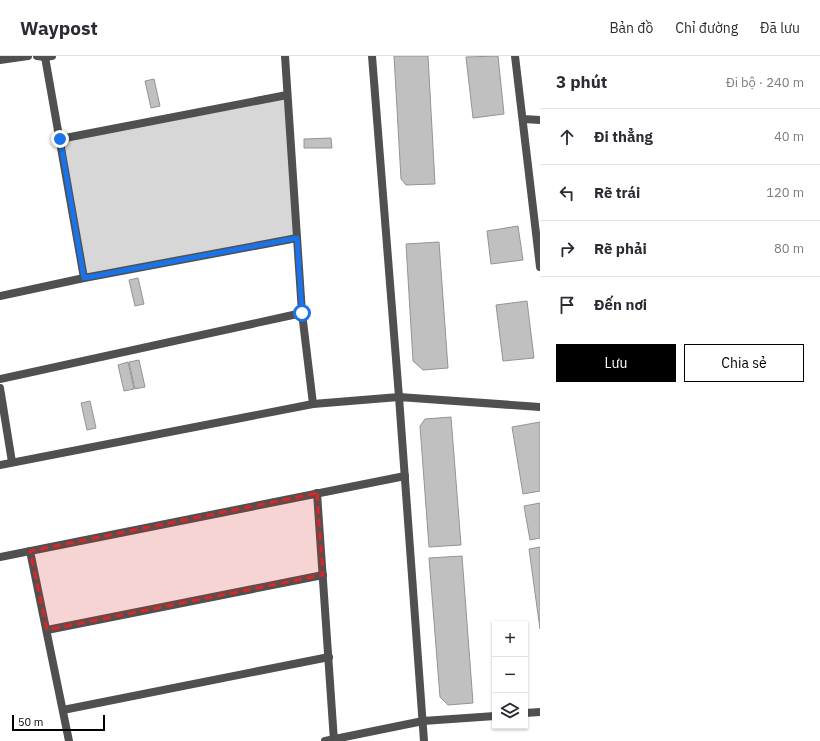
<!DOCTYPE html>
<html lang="vi">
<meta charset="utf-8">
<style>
:root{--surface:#fff;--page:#f7f7f7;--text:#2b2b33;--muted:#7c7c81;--line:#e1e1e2;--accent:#000}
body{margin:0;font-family:"IBM Plex Sans",sans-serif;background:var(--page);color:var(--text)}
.controls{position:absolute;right:12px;bottom:12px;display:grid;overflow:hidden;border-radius:0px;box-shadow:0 1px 3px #0004}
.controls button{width:36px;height:36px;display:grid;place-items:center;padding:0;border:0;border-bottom:1px solid var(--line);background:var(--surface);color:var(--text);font:20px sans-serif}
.scale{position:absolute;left:12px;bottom:10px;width:93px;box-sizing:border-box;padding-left:4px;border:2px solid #000;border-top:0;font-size:11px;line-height:14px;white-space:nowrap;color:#000;-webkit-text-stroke:3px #fff;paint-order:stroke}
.stop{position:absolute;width:12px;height:12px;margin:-9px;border:3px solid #1a73e8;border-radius:50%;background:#fff}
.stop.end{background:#1a73e8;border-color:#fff;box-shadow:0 1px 4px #0008}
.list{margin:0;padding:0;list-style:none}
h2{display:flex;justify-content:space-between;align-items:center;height:52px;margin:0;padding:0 16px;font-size:17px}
h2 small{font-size:13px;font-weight:400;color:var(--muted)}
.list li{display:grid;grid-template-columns:26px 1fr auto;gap:12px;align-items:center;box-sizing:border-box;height:56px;padding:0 16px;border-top:1px solid var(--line)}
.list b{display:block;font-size:15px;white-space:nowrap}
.list em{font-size:13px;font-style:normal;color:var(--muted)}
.actions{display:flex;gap:8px;padding:12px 16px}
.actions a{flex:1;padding:9px 0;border:1px solid var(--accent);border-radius:0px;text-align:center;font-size:14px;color:var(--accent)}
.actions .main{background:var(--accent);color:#fff}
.icon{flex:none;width:22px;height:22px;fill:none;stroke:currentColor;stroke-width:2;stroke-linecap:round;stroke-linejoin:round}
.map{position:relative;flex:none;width:540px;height:685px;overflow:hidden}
header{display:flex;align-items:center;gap:24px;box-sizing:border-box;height:56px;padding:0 20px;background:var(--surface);border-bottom:1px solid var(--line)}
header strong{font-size:19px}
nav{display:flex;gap:22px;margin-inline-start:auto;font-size:14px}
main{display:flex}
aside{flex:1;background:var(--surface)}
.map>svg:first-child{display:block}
.green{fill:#d7d7d7}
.building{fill:#c0c0c0;stroke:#949494}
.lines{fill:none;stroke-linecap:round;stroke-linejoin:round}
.street{stroke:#505050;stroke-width:8}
.route{stroke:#1a73e8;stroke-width:5}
.marked{fill:#d62828;fill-opacity:0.2;stroke:#d62828;stroke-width:3;stroke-dasharray:8 5;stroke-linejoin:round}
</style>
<header>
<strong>Waypost</strong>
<nav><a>Bản đồ</a><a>Chỉ đường</a><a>Đã lưu</a></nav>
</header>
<main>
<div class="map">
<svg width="540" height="685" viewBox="0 0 540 685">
<rect width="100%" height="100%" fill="#fff"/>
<polygon class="green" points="287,39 297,182 84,222 60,83"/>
<g class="building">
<polygon points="394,0 428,0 435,128 406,129 401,123"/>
<polygon points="498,0 504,58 473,62 466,1"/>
<polygon points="154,23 160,50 151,52 145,25"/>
<polygon points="331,82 332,92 304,92 304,83"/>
<polygon points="518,170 523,204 491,208 487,175"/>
<polygon points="439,186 448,312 423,314 413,305 406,188"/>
<polygon points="138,222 144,248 135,250 129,224"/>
<polygon points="527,245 534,302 503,305 496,249"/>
<polygon points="139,304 145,331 135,333 129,306"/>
<polygon points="128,306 134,333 124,335 118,309"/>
<polygon points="90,345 96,372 87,374 81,347"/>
<polygon points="451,361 461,489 429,491 420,370 425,363"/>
<polygon points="540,366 540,435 523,438 512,371"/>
<polygon points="540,447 540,482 530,484 524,450"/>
<polygon points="540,491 540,573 529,493"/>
<polygon points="462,500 473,647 448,649 440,641 429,502"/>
</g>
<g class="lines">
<g class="street">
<polyline points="37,0 45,1 52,0"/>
<polyline points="285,0 302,257 313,348"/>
<polyline points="515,0 540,211"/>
<polyline points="45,1 84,222"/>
<polyline points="0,4 28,0"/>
<polyline points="523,63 540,64"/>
<polyline points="60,83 287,39"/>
<polyline points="0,240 84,222 297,182"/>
<polyline points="0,323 302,257"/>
<polyline points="0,332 12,406"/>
<polyline points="0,409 313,348 399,341 372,0"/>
<polyline points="317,437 334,685"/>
<polyline points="30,495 69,685"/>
<polyline points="0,501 405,420"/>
<polyline points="47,574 323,519"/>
<polyline points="63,654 329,601"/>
<polyline points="525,657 540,656"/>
<polyline points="325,685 423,665 495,660"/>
<polyline points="424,685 399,341 540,351"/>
</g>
</g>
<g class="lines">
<polyline class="route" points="60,83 84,222 297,182 302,257"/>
</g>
<path class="marked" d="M317 437 323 519 47 574 30 495Z"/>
</svg>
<div class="controls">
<button>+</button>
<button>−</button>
<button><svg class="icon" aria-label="layers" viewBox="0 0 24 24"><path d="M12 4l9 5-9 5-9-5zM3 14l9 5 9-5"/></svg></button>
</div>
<div class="scale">50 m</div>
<div class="stop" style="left:302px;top:257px"></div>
<div class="stop end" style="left:60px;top:83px"></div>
</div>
<aside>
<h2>3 phút<small>Đi bộ · 240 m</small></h2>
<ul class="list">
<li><svg class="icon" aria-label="ahead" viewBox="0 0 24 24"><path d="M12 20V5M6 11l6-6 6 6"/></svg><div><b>Đi thẳng</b></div><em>40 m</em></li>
<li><svg class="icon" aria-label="left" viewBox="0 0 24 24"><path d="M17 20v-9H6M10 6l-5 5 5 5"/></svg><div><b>Rẽ trái</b></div><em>120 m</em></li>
<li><svg class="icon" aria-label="right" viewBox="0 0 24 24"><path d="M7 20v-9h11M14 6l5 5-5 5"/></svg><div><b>Rẽ phải</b></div><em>80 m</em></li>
<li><svg class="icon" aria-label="arrive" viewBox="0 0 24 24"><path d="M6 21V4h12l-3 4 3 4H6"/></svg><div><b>Đến nơi</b></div></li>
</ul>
<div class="actions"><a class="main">Lưu</a><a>Chia sẻ</a></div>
</aside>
</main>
